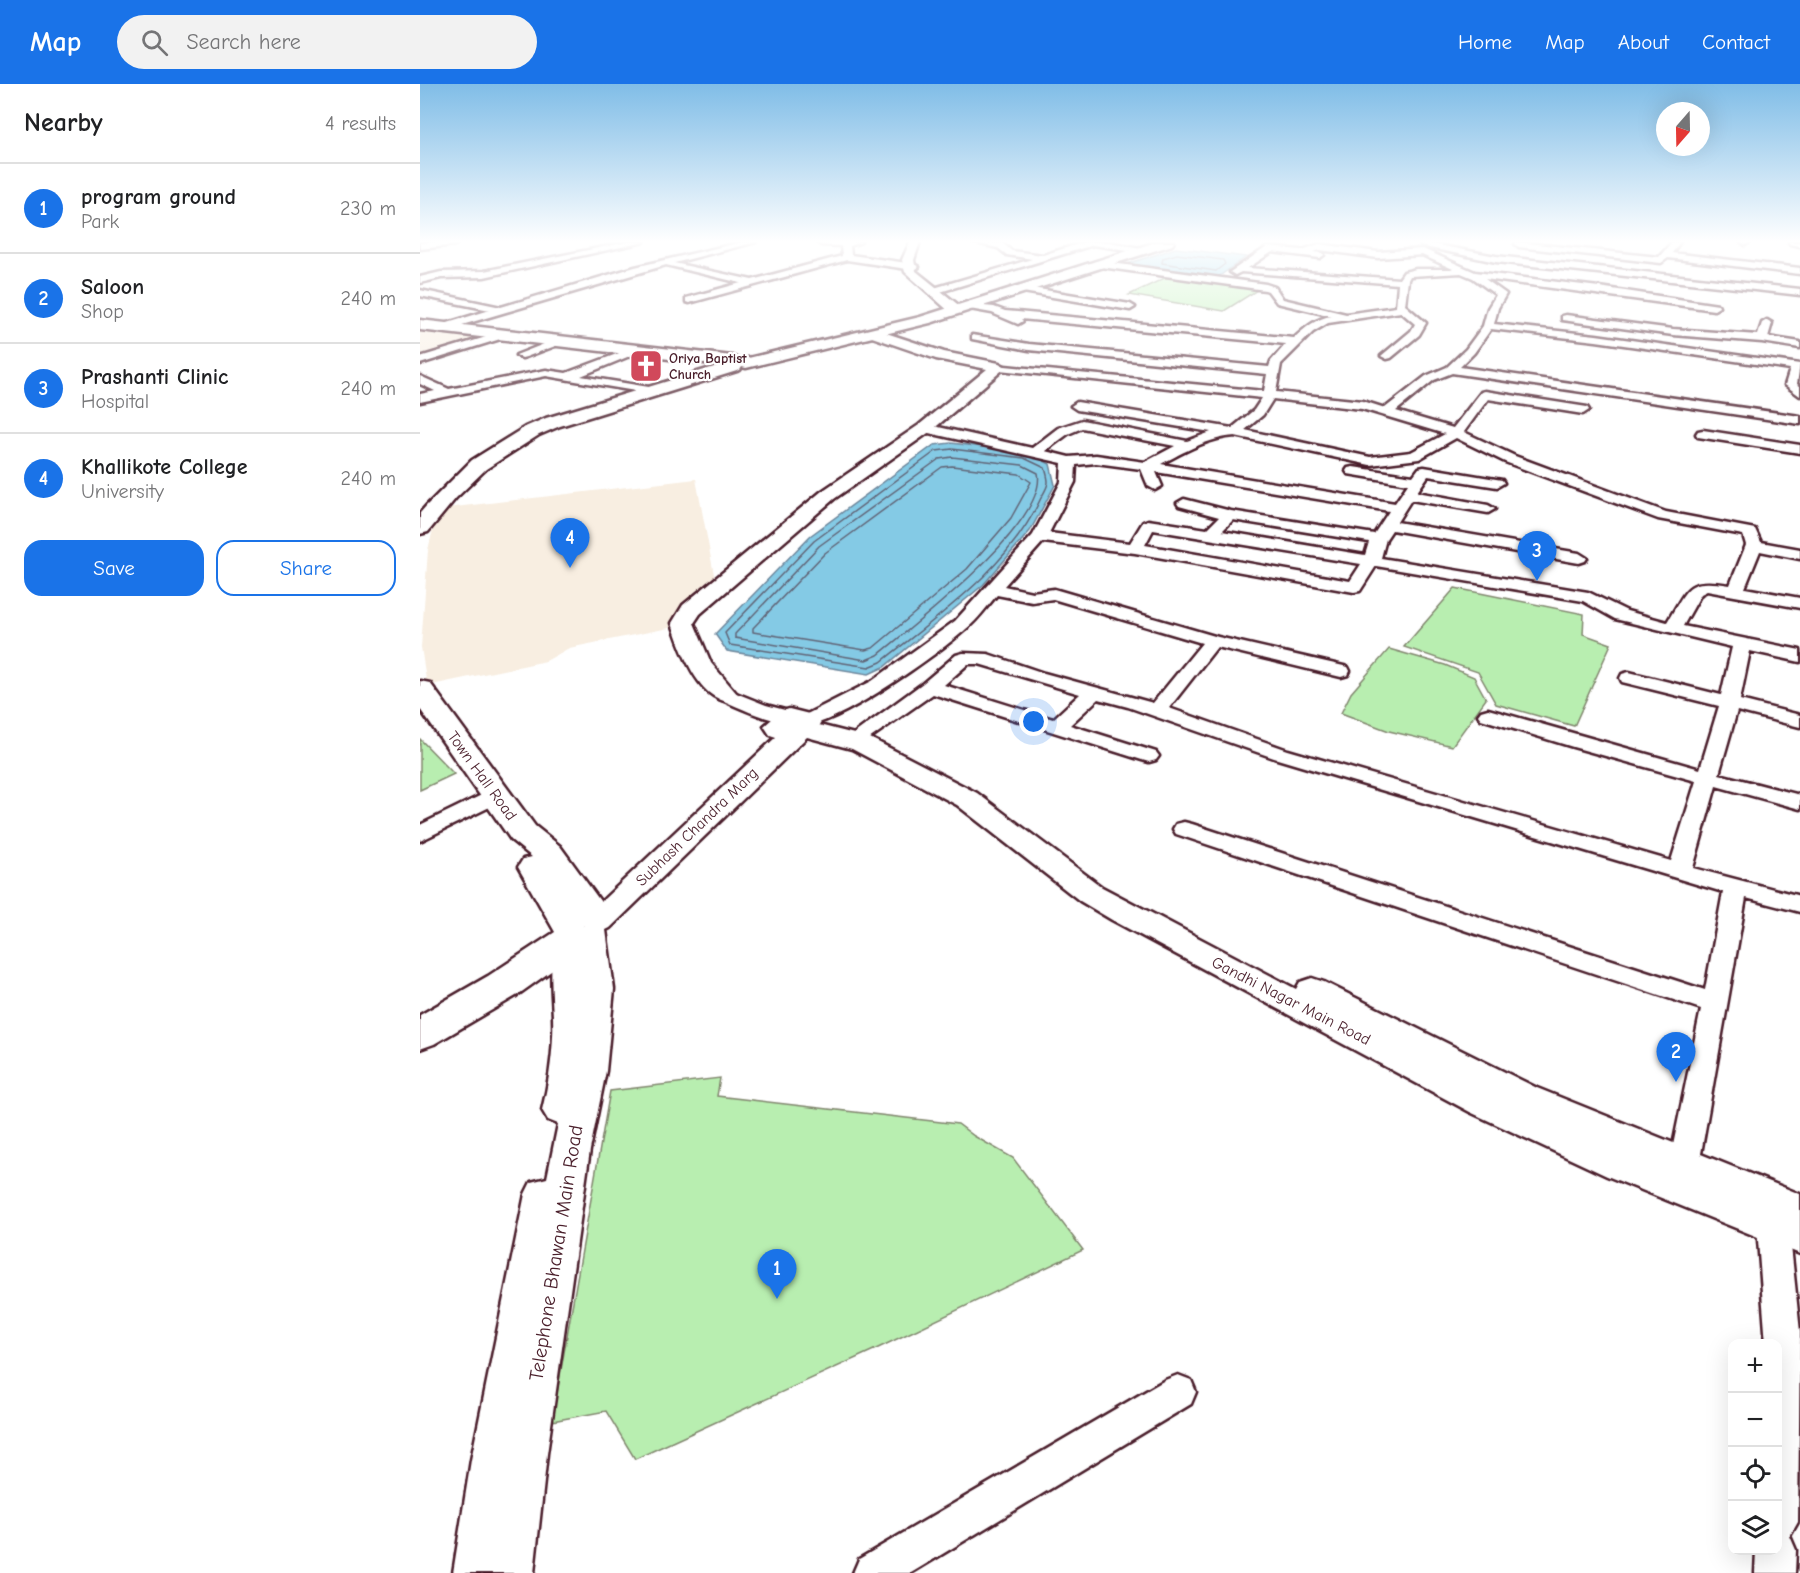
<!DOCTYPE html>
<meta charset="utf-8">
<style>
:root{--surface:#fff;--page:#f2f2f2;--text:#202124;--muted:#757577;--line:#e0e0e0;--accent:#1a73e8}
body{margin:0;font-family:"Comic Neue",sans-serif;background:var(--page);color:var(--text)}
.controls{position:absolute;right:18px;bottom:18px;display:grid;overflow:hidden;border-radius:12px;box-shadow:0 6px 24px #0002}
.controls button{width:54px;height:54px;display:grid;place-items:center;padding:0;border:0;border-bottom:2px solid var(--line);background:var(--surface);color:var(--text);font:30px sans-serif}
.compass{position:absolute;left:1236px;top:18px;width:54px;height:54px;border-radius:50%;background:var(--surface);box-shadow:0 6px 24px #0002;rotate:200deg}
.you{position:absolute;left:614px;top:638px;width:21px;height:21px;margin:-15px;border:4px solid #fff;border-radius:50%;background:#1a73e8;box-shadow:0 0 0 9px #1a73e833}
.badge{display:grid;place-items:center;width:39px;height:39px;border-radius:50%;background:var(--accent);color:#fff;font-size:20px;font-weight:700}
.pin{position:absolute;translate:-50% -50px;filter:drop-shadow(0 2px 3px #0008)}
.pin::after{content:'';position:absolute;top:32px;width:21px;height:18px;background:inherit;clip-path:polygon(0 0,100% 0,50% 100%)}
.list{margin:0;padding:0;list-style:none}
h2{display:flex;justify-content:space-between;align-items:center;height:78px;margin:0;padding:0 24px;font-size:26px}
h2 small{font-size:20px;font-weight:400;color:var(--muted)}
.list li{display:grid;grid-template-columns:39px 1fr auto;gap:18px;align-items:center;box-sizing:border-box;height:90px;padding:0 24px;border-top:2px solid var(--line)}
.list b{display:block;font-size:22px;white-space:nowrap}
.list p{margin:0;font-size:20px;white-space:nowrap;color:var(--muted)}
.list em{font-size:20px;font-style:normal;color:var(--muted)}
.actions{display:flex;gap:12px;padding:18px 24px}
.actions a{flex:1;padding:14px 0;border:2px solid var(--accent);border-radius:18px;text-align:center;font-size:21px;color:var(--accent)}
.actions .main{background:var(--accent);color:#fff}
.icon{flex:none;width:33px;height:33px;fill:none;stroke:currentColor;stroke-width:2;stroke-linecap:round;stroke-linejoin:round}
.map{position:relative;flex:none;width:1380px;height:1489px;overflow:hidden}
header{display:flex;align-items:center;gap:36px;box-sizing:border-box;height:84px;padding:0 30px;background:var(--accent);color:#fff}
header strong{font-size:28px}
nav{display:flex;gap:33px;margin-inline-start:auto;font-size:21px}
.search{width:420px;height:54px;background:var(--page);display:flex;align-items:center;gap:15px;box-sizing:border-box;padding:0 21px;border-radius:33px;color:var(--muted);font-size:22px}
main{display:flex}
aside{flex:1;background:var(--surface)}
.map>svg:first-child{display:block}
.built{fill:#f8eee1}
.green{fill:#b8eeb0;stroke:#81866e;stroke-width:1.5}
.water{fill:#84cae5;stroke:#6d869b;stroke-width:1.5}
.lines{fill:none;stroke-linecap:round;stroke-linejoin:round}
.shore{stroke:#616375;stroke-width:1.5}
.minor-casing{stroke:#4a1f2b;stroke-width:5}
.tertiary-casing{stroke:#4a1f2b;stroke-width:5}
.secondary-casing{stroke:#4a1f2b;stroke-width:5}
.minor{fill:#fff;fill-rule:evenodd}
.tertiary{fill:#fff;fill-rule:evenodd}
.secondary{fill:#fff;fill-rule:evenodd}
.labels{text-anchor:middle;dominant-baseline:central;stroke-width:4.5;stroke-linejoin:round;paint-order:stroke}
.far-poi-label{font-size:14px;font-weight:bold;fill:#4a1f2b;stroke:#fff;text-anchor:start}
.street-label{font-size:16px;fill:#4a1f2b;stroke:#fff}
.near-street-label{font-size:20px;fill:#4a1f2b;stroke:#fff}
</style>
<header>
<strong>Map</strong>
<div class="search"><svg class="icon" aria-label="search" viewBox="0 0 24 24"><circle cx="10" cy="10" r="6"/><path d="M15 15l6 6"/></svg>Search here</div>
<nav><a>Home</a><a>Map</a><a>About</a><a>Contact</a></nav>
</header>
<main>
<aside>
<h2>Nearby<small>4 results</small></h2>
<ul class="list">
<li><span class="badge">1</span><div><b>program ground</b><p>Park</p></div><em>230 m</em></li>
<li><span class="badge">2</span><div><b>Saloon</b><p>Shop</p></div><em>240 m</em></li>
<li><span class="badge">3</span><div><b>Prashanti Clinic</b><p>Hospital</p></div><em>240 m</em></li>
<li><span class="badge">4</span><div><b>Khallikote College</b><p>University</p></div><em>240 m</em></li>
</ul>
<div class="actions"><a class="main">Save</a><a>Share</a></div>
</aside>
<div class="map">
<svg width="1380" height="1489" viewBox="0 0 1380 1489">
<rect width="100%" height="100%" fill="#fff"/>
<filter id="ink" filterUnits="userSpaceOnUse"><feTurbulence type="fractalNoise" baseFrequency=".0167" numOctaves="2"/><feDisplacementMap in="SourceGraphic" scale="12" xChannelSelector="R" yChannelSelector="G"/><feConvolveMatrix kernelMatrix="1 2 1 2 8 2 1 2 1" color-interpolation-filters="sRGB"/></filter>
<g filter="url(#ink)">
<g class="built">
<polygon points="0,244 76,252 0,276"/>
<polygon points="276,395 296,501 259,542 149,564 126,577 7,602 1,563 8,466 18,425"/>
</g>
<g class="green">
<polygon points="749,192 842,203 804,227 709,211"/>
<polygon points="1035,504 1164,530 1163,550 1191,560 1154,642 1076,620 1058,588 984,563"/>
<polygon points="969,565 1025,581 1054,593 1066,615 1032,662 969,647 921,629 931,609"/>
<polygon points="0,655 34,690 0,706"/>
<polygon points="300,994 297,1012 538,1040 554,1052 593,1074 663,1166 456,1265 215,1375 186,1327 132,1337 190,1007"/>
</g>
<g class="water">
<polygon points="756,164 826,173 798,193 704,181"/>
<polygon points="531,359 606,368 630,380 635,401 610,447 563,501 464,583 449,590 307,567 295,550 390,452 514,361"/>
</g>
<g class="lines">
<g class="shore">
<polygon points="757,170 803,176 805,180 796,187 742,179 743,174"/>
<path d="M532 365 604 374 625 384C626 388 628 393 628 398 628 403 623 410 621 414 589 484 519 531 461 578L449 583 310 561 305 549 394 457 516 367Z"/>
<path d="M532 373 602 381 618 389C628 439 495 540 458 571L446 576 315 554V550L399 462 519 375Z"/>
<polygon points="532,382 599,390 611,398 591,434 547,485 453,564 445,566 333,548 333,544 405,469 522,383"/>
</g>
<defs>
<g id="minor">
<polygon points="14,158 39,158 35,161 0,165 0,159"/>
<polygon points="208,158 224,158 64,193 21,194 0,199 0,193 21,188 64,187"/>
<polygon points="322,158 336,158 254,179 332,196 422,172 421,162 401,161 397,158 441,158 430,162 431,171 494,180 499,183 494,186 427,176 269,219 266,218 266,214 321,199 246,181 25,246 21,245 21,241 70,226 0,212 0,206 81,223 215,183"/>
<polygon points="551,158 582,159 592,167 623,171 665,158 689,158 726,165 722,168 673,161 520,208 514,208 514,204 612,175 587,171 578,164"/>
<polygon points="1001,158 1076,172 1380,205 1380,211 1076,178 1001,162"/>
<polygon points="1096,158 1239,173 1252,158 1260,158 1252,169 1380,184 1380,190 1248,174 1241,179 1099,163 1095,160"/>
<polygon points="1321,158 1330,158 1325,161"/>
<polygon points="1369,158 1380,158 1380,162 1370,160"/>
<path d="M899 160 958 168 1003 165 1055 188 1179 203 1298 221 1299 223 1294 226 1065 195 1086 210 1078 224 1074 240 1176 251 1380 280 1377 300 1380 302V312L1365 301 1370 285 1176 257 1071 245 1054 269 1040 283 1380 332V340L1032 289 1014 296 976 327 1033 344 1061 308 1065 307 1167 323 1169 326 1163 330 1068 315 1044 348 1095 372 1246 428 1335 445 1341 458 1380 465V475L1340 467 1325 504 1380 514V524L1287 507 1281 510 1263 542 1380 566V578L1330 567 1320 616 1380 631V643L1317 627 1299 690 1380 711V725L1296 702 1273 784 1380 812V828L1326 814 1279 1081 1275 1090 1264 1093 1253 1090 1249 1081 1281 925 756 750 753 745 756 740 764 738 772 740 1285 906 1303 808 854 674 708 623 678 615 650 641 736 668 739 672 736 676 729 678 722 676 513 610 449 655H435L432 651 503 599 536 571 543 569 568 570 624 589 733 619 782 559 633 515 612 518 577 511C567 522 558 536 546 545 522 567 410 648 381 641L378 637 381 633 452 597 535 537 613 451 641 398 642 379 500 347 499 344 500 341 505 340 612 364 638 344 662 336 767 357 791 348 657 326 651 322 657 318 812 344 834 326 842 314 579 286 575 285V281L844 307 847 290 609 266 552 255V251L609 260 849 283 851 277 866 260 601 235 603 237 598 240 572 229 544 224V220L574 223 585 227 874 254C885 244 896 234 912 232L857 219 848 207 845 206 674 182V178L677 177 846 200 855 203 863 215 926 230 976 223 978 200 821 188 815 191 810 188 847 163 882 166ZM900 166 958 174 1002 171 1033 185H996L984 188 979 195 828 184 852 168 900 174 904 171 903 169 894 168ZM1041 189 1053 194 1076 211 1068 224 1063 242 1046 265 1027 283 1006 292 965 324 943 317 856 308 861 280 893 248 908 239 981 228 995 240 991 247 961 272 967 275 971 274 999 251 1006 239 985 221 988 196 990 192ZM853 315 942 325 1025 350 991 368 950 373 825 346 843 331ZM662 344 755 362 725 378 676 371 649 373 625 367 648 350ZM815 352 950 381 999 375 1036 354 1085 378 1238 435 1323 451 1326 461 1310 501C1265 494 1269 503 1247 538L1207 527 1168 508 961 474 966 455 972 446 1159 479 1165 477 1167 474 1159 469 977 438 991 416 1068 429 1075 425 1068 421 997 408 1008 392 1077 403 1084 399 1082 396 1004 383 999 384 993 392 933 383 928 384 926 387 928 390 988 400 975 419 741 380C764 368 788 354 815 352ZM676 379 721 385 728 402 735 406 742 402 736 388 969 427 954 450 811 427 764 415 757 419 759 422 799 433 787 445 728 436 723 438 710 459 629 449 655 398 656 381ZM813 436 949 458 945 471 802 447ZM733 446 941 480 930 497 725 461ZM623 458 715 469 934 508 940 507 956 482 1163 517 1195 535 1312 563 1301 611 1209 588 1202 590 1200 594 1202 598 1299 622 1280 685 1068 625 1061 627 1058 631 1061 635 1153 663 1276 697 1251 777 868 666 749 624 797 563 921 593 928 591 930 587 928 583 798 553 634 505 612 508 584 502ZM548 580H559L660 610 633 635 524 601Z"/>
<polygon points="600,202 710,220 715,223 710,226 597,207 595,205"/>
<polygon points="1146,231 1253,245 1338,251 1342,239 1347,236 1352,239 1348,253 1380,258 1380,264 1342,258 1253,251 1142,236 1142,232"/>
<polygon points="86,247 91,250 90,252 0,280 0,273"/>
<polygon points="142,253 147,256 146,258 106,273 102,274 96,271"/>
<polygon points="218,262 224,265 222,267 161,292 229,303 233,304 233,310 126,292 0,318 0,310 15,307 0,300 0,292 29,305 126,286 146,289"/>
<polygon points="1283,346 1380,361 1380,369 1278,353 1276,350 1278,347"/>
<path d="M306 605 346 621 376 629 379 633 376 637C355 642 319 623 299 615L296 611 299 607Z"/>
<polygon points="76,704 84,706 87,711 84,716 0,757 0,741"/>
<polygon points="1353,1129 1364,1133 1369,1143 1380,1248 1378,1438 1370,1452 1376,1466 1375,1489 1335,1489 1336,1466 1358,1466 1358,1260 1346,1260 1337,1143 1342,1133"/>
<polygon points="758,1291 771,1296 776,1308 771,1320 491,1489 433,1489 439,1475 745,1296"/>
</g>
<g id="tertiary">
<polygon points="490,158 500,158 494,176 496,187 541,223 542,226 541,229 531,229 485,188 482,176"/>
<path d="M454 245 524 268 579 279 586 283 511 347 414 415 280 530 274 539 291 579 318 611 315 616C281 624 260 564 252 539L263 521 402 407 499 341 567 285 516 275 449 252 447 249 449 246Z"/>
<path d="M369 625 397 632 401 637 399 641 450 654 557 709 682 803 876 905 880 898 892 894 904 898 1117 1004 1380 1110V1170L1187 1092 1050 1028 692 836 660 817 537 721 432 665 387 653 190 844 186 846 194 905 186 987 170 1066 127 1370 114 1489H33L51 1376 105 1110 111 1098 127 1094 138 1040 128 1036 122 1026C128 1002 132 977 133 952 135 921 124 874 141 846L152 843 159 845 165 840 163 837 168 830 356 653 350 651 344 642 360 628Z"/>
</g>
<g id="secondary">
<polygon points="736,158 754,158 752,161 510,239 326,284 322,283 320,286 140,342 119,351 66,385 36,414 8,448 0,450 0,429 7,421 52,376 105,343 126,334 301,281 0,246 0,236 312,272 320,276 500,233"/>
<polygon points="0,597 10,599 115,742 140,762 191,832 186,840 173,844 164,841 162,844 165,845 170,854 165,863 96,912 14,960 0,965 0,931 68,892 135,848 98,783 103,775 112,773 91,756 0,625"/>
</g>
</defs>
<use href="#minor" class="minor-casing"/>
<use href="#tertiary" class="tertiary-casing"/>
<use href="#secondary" class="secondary-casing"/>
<use href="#minor" class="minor"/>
<use href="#tertiary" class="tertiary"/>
<use href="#secondary" class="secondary"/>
</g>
</g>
<linearGradient id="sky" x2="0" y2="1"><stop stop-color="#80bde7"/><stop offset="0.43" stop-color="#fff"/><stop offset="1" stop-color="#fff" stop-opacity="0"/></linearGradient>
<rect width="1380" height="366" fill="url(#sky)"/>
<defs>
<symbol id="church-square" viewBox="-11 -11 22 22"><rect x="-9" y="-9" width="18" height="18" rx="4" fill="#d1495b" stroke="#fff"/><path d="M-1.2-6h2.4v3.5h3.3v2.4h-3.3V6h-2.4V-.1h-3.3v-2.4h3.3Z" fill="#fff"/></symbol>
</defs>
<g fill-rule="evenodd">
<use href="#church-square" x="207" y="263" width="38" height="38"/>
</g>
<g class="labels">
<g class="far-poi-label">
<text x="249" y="274">Oriya Baptist<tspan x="249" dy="16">Church</tspan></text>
</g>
<g class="street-label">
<text transform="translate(62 692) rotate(54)">Town Hall Road</text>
<text transform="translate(277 743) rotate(-44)">Subhash Chandra Marg</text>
<text transform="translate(871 917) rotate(27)">Gandhi Nagar Main Road</text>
</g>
<g class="near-street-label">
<text transform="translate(136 1169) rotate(-81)">Telephone Bhawan Main Road</text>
</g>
</g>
</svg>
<div class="controls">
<button>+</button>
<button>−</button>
<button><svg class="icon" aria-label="locate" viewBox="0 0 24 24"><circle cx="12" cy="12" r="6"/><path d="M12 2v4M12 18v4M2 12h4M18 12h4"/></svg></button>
<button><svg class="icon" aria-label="layers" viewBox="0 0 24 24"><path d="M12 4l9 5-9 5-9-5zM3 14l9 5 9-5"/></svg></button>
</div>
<svg class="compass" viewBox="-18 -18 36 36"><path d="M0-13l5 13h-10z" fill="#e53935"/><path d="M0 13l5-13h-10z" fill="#757577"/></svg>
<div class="you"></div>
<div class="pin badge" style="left:357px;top:1215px">1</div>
<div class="pin badge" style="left:1256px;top:998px">2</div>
<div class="pin badge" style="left:1117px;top:497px">3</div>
<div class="pin badge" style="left:150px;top:484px">4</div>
</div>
</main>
